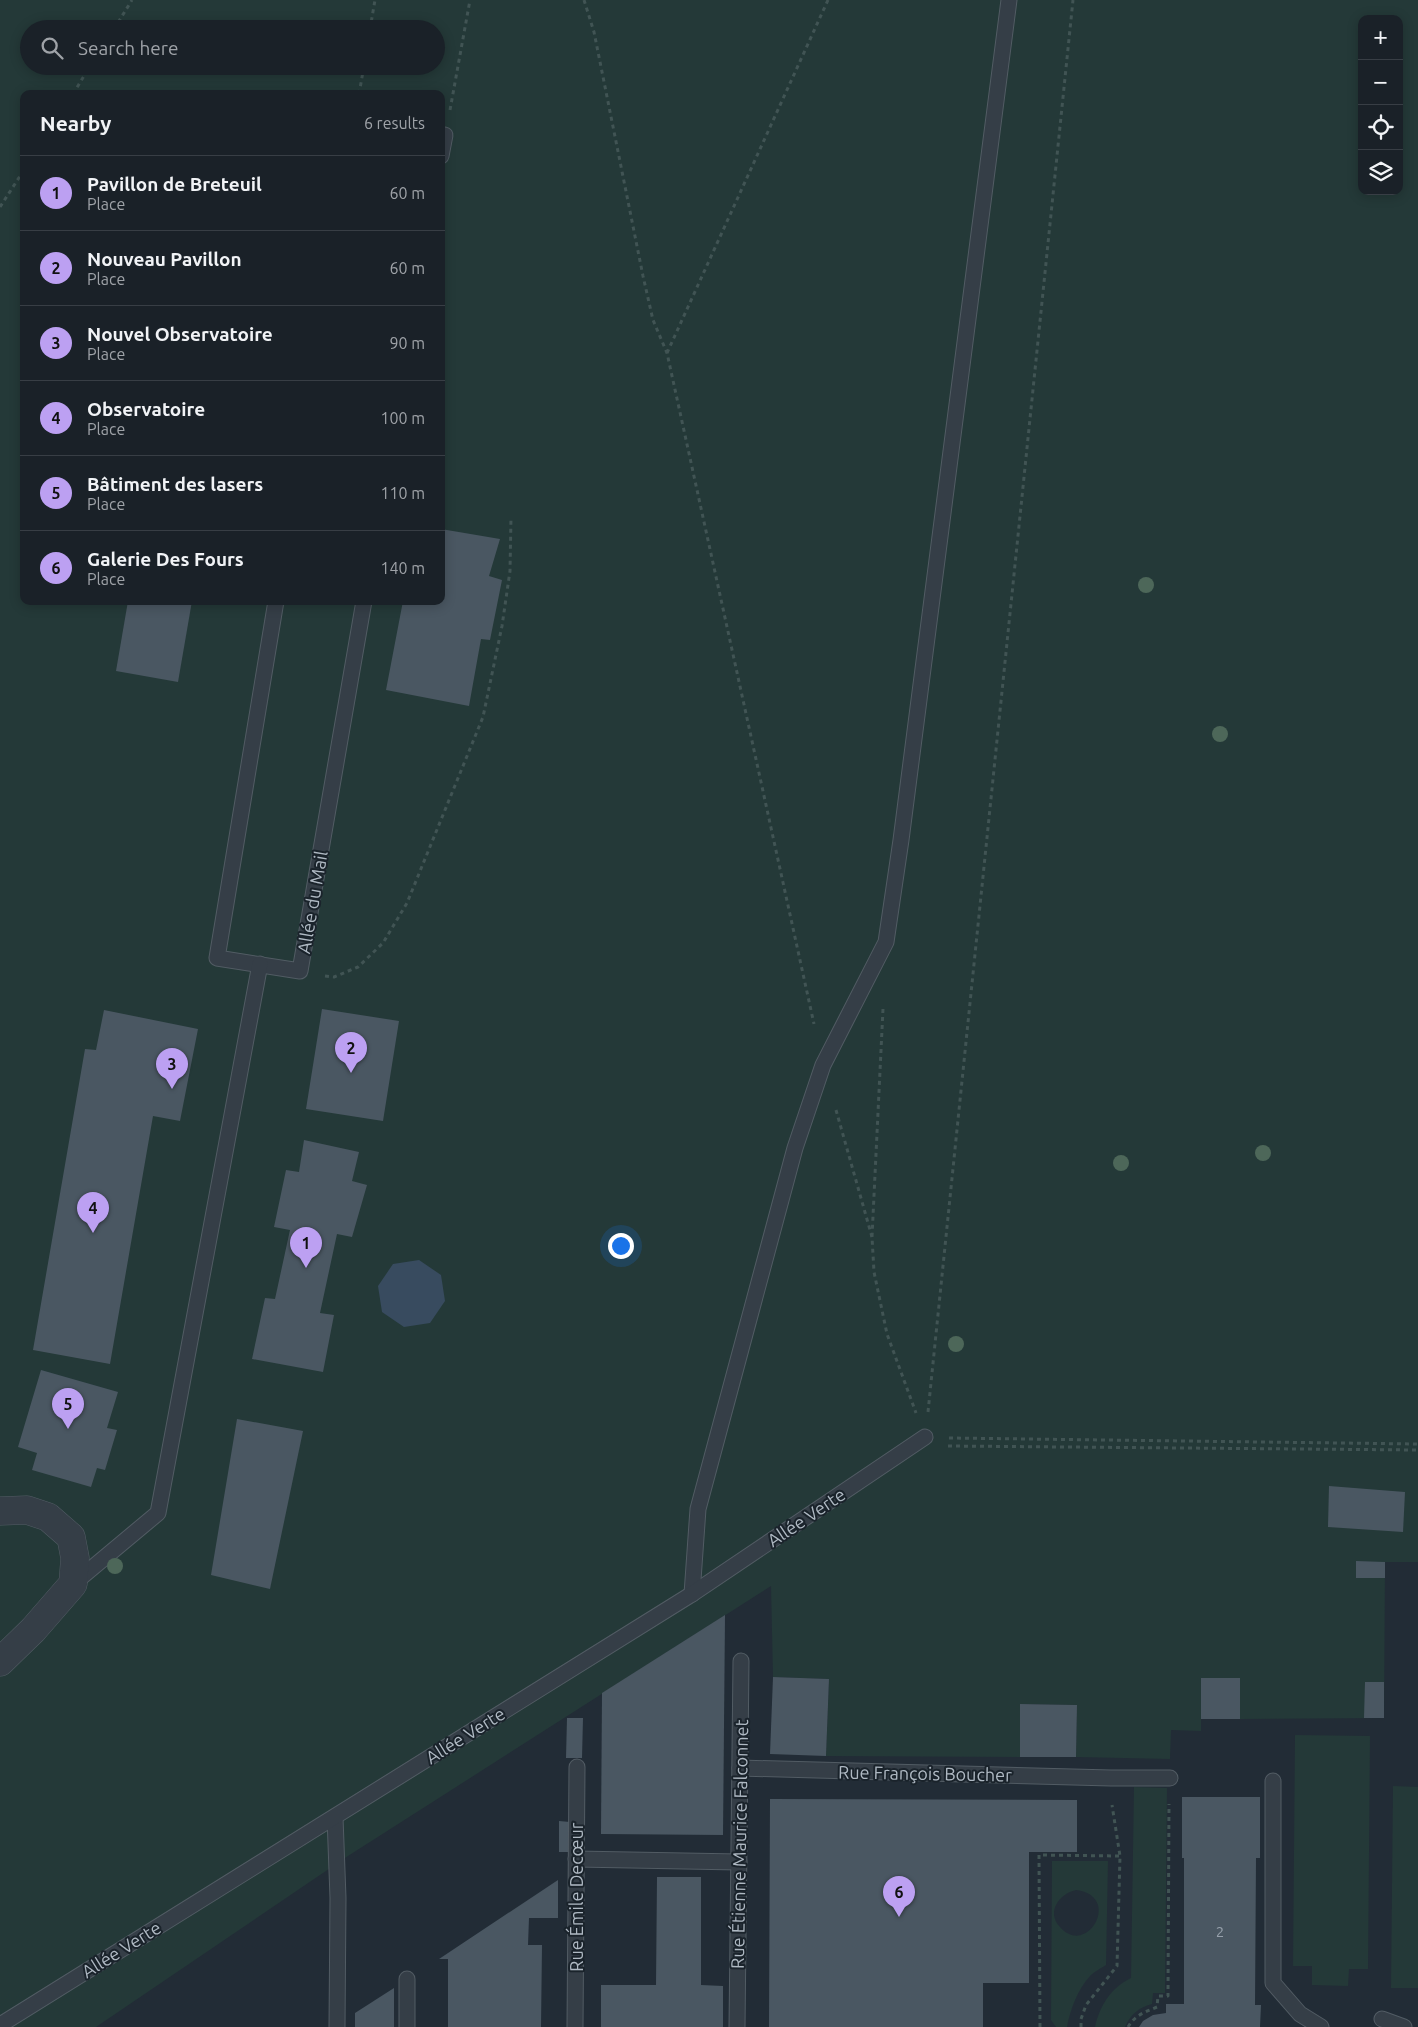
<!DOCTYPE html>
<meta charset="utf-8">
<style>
:root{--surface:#1a2128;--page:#272e34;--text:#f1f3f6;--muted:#9fa3a8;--line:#383e45;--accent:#bca0f2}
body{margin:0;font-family:Ubuntu,sans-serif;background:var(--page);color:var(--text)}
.controls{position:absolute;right:15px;top:15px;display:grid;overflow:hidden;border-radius:10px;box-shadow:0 2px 12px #0003}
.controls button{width:45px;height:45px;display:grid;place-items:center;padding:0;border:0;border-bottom:1px solid var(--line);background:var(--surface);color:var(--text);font:25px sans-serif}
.you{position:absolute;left:620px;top:1245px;width:18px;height:18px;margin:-12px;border:4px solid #fff;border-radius:50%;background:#1a73e8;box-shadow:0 0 0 8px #1a73e833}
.badge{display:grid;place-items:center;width:32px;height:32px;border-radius:50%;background:var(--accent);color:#111;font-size:16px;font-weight:700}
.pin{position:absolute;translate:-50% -41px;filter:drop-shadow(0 1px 2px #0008)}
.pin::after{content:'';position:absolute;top:26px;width:18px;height:15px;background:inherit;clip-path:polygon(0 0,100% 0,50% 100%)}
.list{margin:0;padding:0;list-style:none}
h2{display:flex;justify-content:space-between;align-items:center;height:65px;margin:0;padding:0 20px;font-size:21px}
h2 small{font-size:16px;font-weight:400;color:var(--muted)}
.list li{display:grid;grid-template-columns:32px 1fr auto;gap:15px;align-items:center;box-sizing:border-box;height:75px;padding:0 20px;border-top:1px solid var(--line)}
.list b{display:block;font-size:19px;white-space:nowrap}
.list p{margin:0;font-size:16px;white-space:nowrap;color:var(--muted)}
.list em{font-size:16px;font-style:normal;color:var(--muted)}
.icon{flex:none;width:28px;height:28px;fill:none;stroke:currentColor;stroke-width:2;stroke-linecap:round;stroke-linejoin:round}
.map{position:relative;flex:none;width:1418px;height:2027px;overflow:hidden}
.search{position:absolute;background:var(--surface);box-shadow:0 2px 12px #0003;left:20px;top:20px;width:425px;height:55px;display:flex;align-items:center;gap:12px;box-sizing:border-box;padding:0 18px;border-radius:28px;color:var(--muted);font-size:19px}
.panel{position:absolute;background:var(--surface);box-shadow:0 2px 12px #0003;left:20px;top:90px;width:425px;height:515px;border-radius:10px}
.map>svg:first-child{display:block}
.green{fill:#243938;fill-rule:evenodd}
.water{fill:#384b5f}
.building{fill:#4a5762}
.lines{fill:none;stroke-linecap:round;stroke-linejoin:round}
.service-casing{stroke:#525c64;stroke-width:17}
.minor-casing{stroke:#525c64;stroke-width:29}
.path{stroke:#415454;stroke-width:3;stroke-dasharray:4 4;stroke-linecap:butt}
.service{stroke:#353e47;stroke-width:15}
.minor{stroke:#353e47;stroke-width:28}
.tree{fill:#4d6759}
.labels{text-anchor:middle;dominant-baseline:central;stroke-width:4;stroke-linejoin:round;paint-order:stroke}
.number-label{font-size:15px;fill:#96a0ab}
.street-label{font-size:18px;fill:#afb9c3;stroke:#1a232b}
</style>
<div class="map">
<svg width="1418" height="2027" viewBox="0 0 1418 2027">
<rect width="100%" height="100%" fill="#222c36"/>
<g class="green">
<path d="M0 0H1418V1562H1385L1384 1718 1240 1719V1678H1201V1731L1171 1730 1170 1759 1076 1757 1077 1705 1021 1704 1020 1757 826 1756 829 1679 773 1677 771 1586 348 1856 96 2027H0ZM1362 19H1399V191H1362ZM29 29H436V66H29ZM24 94H441V601H24Z"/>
<polygon points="1295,1735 1370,1736 1368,1969 1349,1969 1348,1986 1312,1985 1312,1966 1293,1966"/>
<polygon points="1393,1786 1418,1787 1418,1988 1391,1988"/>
<path d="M1134 1787 1167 1788 1165 1993H1153L1152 2004C1138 2008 1131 2014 1125 2027H1095C1100 2005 1111 1988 1131 1978Z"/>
<path d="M1052 1861H1108L1106 1965C1101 1968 1094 1972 1090 1976 1078 1989 1070 2010 1067 2027H1056L1051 2020ZM1076 1890C1123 1896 1087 1958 1060 1927 1046 1912 1059 1894 1076 1890Z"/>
</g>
<polygon class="water" points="419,1260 441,1275 445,1301 430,1323 404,1327 382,1312 378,1286 393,1264"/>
<g class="building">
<polygon points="441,529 500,539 489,576 502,580 490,640 481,639 469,706 386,690 403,601 441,601"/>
<polygon points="128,601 192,601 178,682 116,671"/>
<polygon points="322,1009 399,1021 383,1121 306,1109"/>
<polygon points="104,1010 198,1029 180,1121 153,1116 110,1364 33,1350 85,1049 96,1050"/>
<polygon points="304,1140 359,1152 352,1181 367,1185 352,1237 337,1234 320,1313 334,1315 323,1372 252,1359 265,1298 275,1299 290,1230 274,1227 286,1170 299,1172"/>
<polygon points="41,1370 118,1392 107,1428 117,1430 105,1470 97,1468 91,1487 32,1470 37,1453 18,1447"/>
<polygon points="237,1419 303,1431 270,1589 211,1575"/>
<polygon points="1329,1486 1405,1492 1403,1532 1328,1527"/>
<polygon points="1356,1561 1385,1562 1385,1578 1356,1578"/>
<polygon points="725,1615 723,1835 601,1834 602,1693"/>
<polygon points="773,1677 829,1679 826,1756 770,1754"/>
<rect x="1201" y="1678" width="39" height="41"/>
<polygon points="1365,1682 1384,1682 1384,1718 1364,1718"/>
<polygon points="1020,1704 1077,1705 1076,1757 1020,1757"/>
<polygon points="567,1718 583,1718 582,1758 566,1758"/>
<polygon points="1182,1797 1260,1797 1260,1858 1256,1858 1255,2005 1261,2005 1260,2027 1139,2027 1143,2021 1153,2015 1166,2013 1166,2004 1184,2004 1184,1858 1182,1858"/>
<polygon points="770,1799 1077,1800 1077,1852 1029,1852 1029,1983 983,1983 983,2027 769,2027"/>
<polygon points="559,1821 570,1822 570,1852 559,1852"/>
<polygon points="657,1877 701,1877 701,1985 723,1986 723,2027 601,2027 601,1985 656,1985"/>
<polygon points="558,1880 558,1918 529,1918 528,1945 542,1945 541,2027 448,2027 448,1959 439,1959"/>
<polygon points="394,1988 394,2027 355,2027 355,2013"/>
</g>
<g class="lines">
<defs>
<g id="service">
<polyline points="441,156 445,135"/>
<polyline points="276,601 217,958 300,971 364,601"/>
<polyline points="73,1584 158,1513 260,964"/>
<polyline points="692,1594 698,1509 795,1148 823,1065 886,942 901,840 1009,0"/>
<polyline points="740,1768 1111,1778 1170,1778"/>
<polyline points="1273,1781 1273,1983 1300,2014 1321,2027"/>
<polyline points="335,1817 338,1898 337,2027"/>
<polyline points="576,1859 739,1862"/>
<polyline points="407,1979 407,2027"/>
<polyline points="1382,2019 1404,2027"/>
<polyline points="0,2025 692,1594 925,1437"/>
<polyline points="575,2027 577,1767"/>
<polyline points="737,2027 741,1661"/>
</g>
<polyline id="minor" points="0,1511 27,1510 48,1517 71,1537 75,1558 73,1584 33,1630 0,1662"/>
</defs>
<use href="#service" class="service-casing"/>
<use href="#minor" class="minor-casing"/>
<g class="path">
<polyline points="584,0 594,32 643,276 653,320 667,353 814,1024"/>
<polyline points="114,29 132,0"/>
<polyline points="370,29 375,0"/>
<polyline points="73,94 90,66"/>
<polyline points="359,94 364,66"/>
<polyline points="450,110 470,0"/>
<polyline points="0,207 24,170"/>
<polyline points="667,353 828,0"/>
<polyline points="325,976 334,977 358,967 383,943 407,903 483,717 502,626 510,571 511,517"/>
<polyline points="883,1009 872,1237 874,1272 887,1334 916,1413"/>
<polyline points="836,1110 872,1237"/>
<polyline points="928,1412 1073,0"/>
<polyline points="949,1438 1418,1444"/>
<polyline points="948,1446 1418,1450"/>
<polyline points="1040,2027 1039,1855 1120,1856"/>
<polyline points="1081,2027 1081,2019 1086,2005 1117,1966 1120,1856 1112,1805"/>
<path d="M1128 2027C1135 2015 1145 2012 1157 2007L1158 1996H1168L1169 1804"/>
</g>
<use href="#service" class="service"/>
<use href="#minor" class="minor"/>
</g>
<g class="tree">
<circle cx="1146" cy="585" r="8"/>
<circle cx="1220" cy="734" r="8"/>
<circle cx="1263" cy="1153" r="8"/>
<circle cx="1121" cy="1163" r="8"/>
<circle cx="956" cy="1344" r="8"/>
<circle cx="115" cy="1566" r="8"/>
</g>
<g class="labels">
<g class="number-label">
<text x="1220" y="1931">2</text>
</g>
<g class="street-label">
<text transform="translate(312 902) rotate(-80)">Allée du Mail</text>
<text transform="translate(806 1517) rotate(-34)">Allée Verte</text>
<text transform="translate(465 1735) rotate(-32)">Allée Verte</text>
<text transform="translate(925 1773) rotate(1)">Rue François Boucher</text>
<text transform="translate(739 1844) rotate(-89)">Rue Étienne Maurice Falconnet</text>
<text transform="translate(576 1897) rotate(-90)">Rue Émile Decœur</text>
<text transform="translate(121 1949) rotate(-32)">Allée Verte</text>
</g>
</g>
</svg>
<div class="controls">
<button>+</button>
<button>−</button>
<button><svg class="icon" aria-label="locate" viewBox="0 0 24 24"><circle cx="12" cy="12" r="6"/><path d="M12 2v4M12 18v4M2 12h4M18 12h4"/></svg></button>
<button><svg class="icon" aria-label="layers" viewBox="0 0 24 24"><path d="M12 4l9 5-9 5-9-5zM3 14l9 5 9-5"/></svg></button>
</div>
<div class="you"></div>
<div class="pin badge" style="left:306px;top:1268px">1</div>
<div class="pin badge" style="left:351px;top:1073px">2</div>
<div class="pin badge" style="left:172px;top:1089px">3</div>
<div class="pin badge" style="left:93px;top:1233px">4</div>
<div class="pin badge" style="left:68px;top:1429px">5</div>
<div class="pin badge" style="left:899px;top:1917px">6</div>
<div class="search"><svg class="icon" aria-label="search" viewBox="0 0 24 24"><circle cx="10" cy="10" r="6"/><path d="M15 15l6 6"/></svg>Search here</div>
<section class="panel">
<h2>Nearby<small>6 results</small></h2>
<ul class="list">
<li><span class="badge">1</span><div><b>Pavillon de Breteuil</b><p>Place</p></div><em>60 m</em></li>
<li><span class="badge">2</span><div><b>Nouveau Pavillon</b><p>Place</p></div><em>60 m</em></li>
<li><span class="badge">3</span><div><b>Nouvel Observatoire</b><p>Place</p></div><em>90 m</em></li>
<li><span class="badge">4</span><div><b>Observatoire</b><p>Place</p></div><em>100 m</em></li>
<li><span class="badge">5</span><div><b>Bâtiment des lasers</b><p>Place</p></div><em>110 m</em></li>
<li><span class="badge">6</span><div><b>Galerie Des Fours</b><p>Place</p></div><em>140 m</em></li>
</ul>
</section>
</div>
